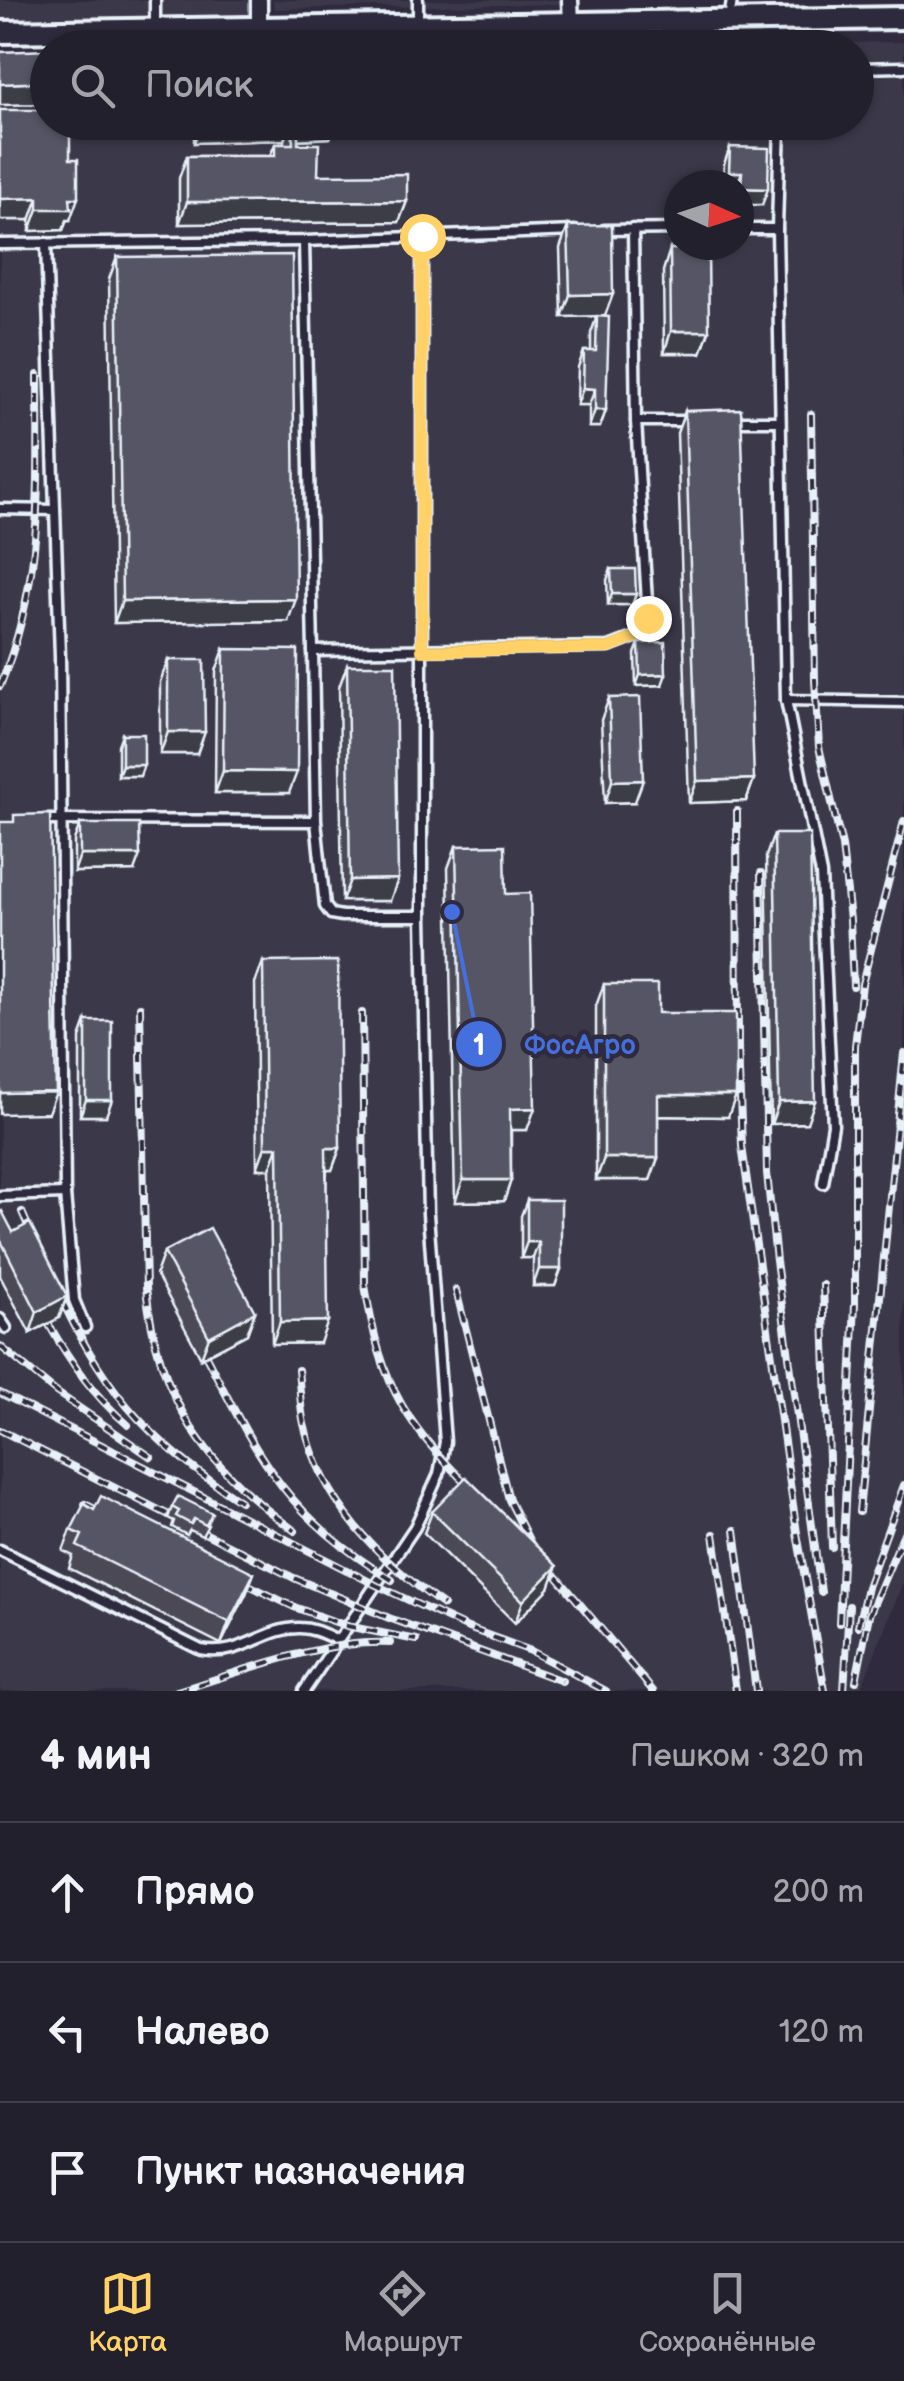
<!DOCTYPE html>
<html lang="ru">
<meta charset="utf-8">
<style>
:root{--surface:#23202e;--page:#2f2d3a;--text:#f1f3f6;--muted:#a3a3aa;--line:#403e4a;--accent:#ffd166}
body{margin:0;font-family:"Balsamiq Sans",sans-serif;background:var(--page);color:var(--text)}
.compass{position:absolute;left:664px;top:170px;width:90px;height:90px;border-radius:50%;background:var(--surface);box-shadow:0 2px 8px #0004;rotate:93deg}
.stop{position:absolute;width:30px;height:30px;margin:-22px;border:8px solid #ffd166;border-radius:50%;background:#fff}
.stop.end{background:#ffd166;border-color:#fff;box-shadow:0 2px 10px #0008}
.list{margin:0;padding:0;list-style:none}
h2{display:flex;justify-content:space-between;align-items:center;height:130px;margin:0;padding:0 40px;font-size:42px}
h2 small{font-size:32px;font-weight:400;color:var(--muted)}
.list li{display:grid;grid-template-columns:65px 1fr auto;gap:30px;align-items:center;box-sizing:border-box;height:140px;padding:0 40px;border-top:2px solid var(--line)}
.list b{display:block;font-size:38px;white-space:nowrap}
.list em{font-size:32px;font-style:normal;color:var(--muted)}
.icon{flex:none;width:55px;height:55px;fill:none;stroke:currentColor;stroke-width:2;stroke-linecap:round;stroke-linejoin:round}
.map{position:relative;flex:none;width:904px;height:1691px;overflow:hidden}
.search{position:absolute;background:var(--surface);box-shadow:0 2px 8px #0004;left:30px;right:30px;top:30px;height:110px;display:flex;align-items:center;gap:25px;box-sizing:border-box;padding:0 35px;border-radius:55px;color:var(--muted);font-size:38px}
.sheet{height:550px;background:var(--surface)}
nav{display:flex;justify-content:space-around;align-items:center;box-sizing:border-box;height:140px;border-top:2px solid var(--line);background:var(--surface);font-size:28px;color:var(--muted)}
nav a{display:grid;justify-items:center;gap:5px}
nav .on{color:var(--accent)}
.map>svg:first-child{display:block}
.built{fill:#3b3749;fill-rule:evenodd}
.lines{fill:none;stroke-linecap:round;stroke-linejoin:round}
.lane-casing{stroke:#e8f1f8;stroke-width:15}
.street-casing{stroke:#e8f1f8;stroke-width:21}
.secondary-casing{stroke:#e8f1f8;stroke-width:28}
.lane{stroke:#2f2a3d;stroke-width:8}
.street{stroke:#2f2a3d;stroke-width:14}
.secondary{stroke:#2f2a3d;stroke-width:20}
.rail-casing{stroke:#e8f1f8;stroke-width:8}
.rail{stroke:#2f2a3d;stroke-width:4;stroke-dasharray:11;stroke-linecap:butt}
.wall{fill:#4b4957;stroke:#e8f1f8;stroke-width:2.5}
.shaded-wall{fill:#3d3c47;stroke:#e8f1f8;stroke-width:2.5}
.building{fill:#575565;stroke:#e8f1f8;stroke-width:2.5}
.route{stroke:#ffd166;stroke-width:12}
.leader{fill:none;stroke:#466fde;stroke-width:4}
.callout-dot{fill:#466fde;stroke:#2f2a3d;stroke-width:4}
.mark-label{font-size:30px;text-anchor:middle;font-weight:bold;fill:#fff}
.callout-label{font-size:28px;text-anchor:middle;font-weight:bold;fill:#466fde;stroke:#2f2a3d;stroke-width:9;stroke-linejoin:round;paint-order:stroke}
</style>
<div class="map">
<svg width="904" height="1691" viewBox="0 0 904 1691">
<rect width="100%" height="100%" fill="#2f2a3d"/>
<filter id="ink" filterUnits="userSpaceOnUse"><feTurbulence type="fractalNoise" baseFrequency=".01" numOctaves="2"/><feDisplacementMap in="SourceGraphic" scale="20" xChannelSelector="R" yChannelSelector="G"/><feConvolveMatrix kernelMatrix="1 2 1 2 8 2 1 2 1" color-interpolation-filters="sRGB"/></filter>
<g filter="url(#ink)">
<g class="built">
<polygon points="0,0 254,0 254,2 245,18 0,20"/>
<polygon points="273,0 565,0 565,4 274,9"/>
<path d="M904 42V1580L860 1691H0V56L47 55 48 122H856V48L530 47ZM679 185H739V245H679Z"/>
</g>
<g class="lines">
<defs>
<g id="lane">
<polyline points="155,0 155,29"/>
<polyline points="729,20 732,0"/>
<polyline points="418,25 418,0"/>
<polyline points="856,68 904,67"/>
<polyline points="780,122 777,229 786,700 821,874 833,1125 823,1183"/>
<polyline points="739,229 777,229"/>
<polyline points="604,230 679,229"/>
<polyline points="304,241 313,651 609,647 635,637 648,618 636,421 633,229"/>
<polyline points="46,243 60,656 65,1194 74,1300 85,1327"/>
<polyline points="0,244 304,241 575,231"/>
<polyline points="636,421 692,421"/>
<polyline points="736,421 780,421"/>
<polyline points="0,509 55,510"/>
<polyline points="313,651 316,821 325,906 331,914 342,916 422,916"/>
<polyline points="786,700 904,702"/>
<polyline points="44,820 316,821"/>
<polyline points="0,1196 65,1194"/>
<polyline points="0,1319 6,1328"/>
<path d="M0 1550 201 1650C242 1658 264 1627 300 1628 314 1628 326 1635 338 1640"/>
<polyline points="304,1691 415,1527 439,1474 445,1442 428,1214 422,916 422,237"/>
</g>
<g id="street">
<polyline points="570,0 571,23"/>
<polyline points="259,28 259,0"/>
</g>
<polyline id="secondary" points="0,32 904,18"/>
</defs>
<use href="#lane" class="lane-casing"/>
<use href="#street" class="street-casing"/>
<use href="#secondary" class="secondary-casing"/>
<use href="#lane" class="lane"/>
<use href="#street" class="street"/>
<use href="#secondary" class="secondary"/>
<defs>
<g id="rail">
<polyline points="811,414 815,680 819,747 842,846 850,920 853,986"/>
<path d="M0 686C44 579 38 488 38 375"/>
<polyline points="737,811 738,1046 742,1146 797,1533 825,1691"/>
<polyline points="761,873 767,1173 776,1261 821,1592"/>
<path d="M140 1007 146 1288C158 1400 205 1467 295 1531"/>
<path d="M362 1013 365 1285C381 1390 408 1428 482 1499"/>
<polyline points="22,1212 38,1249"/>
<path d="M53 1281C101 1387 142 1437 240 1501"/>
<polyline points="823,1285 832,1547"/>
<polyline points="456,1290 509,1500 533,1548 653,1691"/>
<path d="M48 1323C71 1363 93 1395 128 1425"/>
<polyline points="0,1346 56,1392 151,1457"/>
<path d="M206 1356C261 1462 286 1515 392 1580"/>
<path d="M298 1370C300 1387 300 1407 304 1424 323 1504 378 1559 443 1605"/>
<polyline points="0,1393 376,1585 468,1628 531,1651 606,1691"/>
<polyline points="0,1430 294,1578 389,1618 562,1681"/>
<polyline points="85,1504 121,1522"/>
<polyline points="859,1512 904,1053"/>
<polyline points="735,1530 756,1691"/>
<polyline points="714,1534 736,1691"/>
<polyline points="224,1573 294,1607 347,1626 416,1640"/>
<polyline points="839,1623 855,1304 855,1046 862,984 904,821"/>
<polyline points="858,1626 867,1587 904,1485"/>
<polyline points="856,1681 869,1615 904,1533"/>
<path d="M177 1691C246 1671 317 1640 390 1643"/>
<polyline points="844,1691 849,1606"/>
</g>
</defs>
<use href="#rail" class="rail-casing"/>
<use href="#rail" class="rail"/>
</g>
<g class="wall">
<polygon points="0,110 70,220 67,220 63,230 30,231 30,220 0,220"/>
<polygon points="194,122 336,122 330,138 298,140 298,144 318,175 407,201 399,222 179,224 179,178 187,156 270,156 275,144 284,144 284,140 194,143"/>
<polygon points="730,147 762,205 739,205 739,185 723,185 724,164"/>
<polygon points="568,226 605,316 562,317 560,248"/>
<polygon points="670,249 709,331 701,353 664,353 663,271"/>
<polygon points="117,257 288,621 114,623 109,279"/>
<polygon points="597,316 606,410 600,427 589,427 589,405 577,405 578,367 584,351 591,351 591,333"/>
<polygon points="685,411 754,779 746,801 689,803 677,433"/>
<polygon points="611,569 636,594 632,605 608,605 607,580"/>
<polygon points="639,643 662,685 636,686 635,654"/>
<polygon points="224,649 289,793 215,793 216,671"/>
<polygon points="168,660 197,754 160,754 160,682"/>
<polygon points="347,665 390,901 342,901 339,687"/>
<polygon points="609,698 635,802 605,803 601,720"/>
<polygon points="122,734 140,776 118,776 118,745"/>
<polygon points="80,824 134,871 74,872 74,840"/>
<polygon points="774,834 807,1123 771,1124 766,856"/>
<polygon points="456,846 506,894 527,1130 511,1130 511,1180 504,1201 455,1202 448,868"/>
<polygon points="263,962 340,1148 332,1170 327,1170 320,1343 272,1344 270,1169 257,1169 255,983"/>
<polygon points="604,984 658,1013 728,1117 658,1116 658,1158 650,1180 596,1180 596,1006"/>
<polygon points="86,1021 106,1116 80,1116 80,1038"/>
<polygon points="527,1200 561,1269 555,1286 533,1286 533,1258 521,1258 521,1216"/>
<polygon points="0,1212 13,1232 67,1296 59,1318 30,1333 0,1276"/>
<polygon points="164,1252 255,1312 247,1334 201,1358 156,1274"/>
<polygon points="172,1507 208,1525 202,1536 190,1530 187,1535 172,1527 174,1521 168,1518"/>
<polygon points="94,1510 254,1573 246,1594 221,1644 69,1568 73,1556 63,1551 71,1530"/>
<polygon points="432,1512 549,1588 515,1623 424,1533"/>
</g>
<g class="shaded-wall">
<polygon points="48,82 48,104 0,105 0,84"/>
<polygon points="140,122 167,122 165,130 137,131"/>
<polygon points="201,122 291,122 284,140 194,143"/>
<polygon points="297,122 336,122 330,138 293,140"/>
<polygon points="470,122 501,122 497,132 466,132"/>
<polygon points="593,122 630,122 629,125 592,125"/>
<polygon points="729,172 742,172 737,185 724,185"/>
<polygon points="741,188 768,189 762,205 739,205 739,195"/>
<polygon points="38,198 30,220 0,220 0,199"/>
<polygon points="70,198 78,198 70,220 67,220 63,230 30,231 38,209"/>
<polygon points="407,201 399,222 179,224 187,202"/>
<polygon points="613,294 605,316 562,317 570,295"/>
<polygon points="671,331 709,331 701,353 664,353"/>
<polygon points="583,388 595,389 589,405 577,405"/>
<polygon points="595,410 606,410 600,427 589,427"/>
<polygon points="612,594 636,594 632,605 608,605"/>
<polygon points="296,599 288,621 114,623 122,601"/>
<polygon points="666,674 662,685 636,686 640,675"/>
<polygon points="168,732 205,732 197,754 160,754"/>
<polygon points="122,765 144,765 140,776 118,776"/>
<polygon points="223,771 297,772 289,793 215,793"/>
<polygon points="754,779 746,801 689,803 697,781"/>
<polygon points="643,780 635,802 605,803 612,781"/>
<polygon points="80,855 140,855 134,871 74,872"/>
<polygon points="398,879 390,901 342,901 350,880"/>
<polygon points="56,1092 48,1113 0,1114 0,1093"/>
<polygon points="658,1095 736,1095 728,1117 650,1116"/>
<polygon points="86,1100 112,1100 106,1116 80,1116"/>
<polygon points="815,1101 807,1123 771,1124 779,1102"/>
<polygon points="535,1108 527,1130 502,1130 510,1109"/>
<polygon points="265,1147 278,1147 270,1169 257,1169"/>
<polygon points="326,1148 340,1148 332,1170 319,1170"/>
<polygon points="604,1158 658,1158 650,1180 596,1180"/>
<polygon points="463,1180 511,1180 504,1201 455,1202"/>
<polygon points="527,1242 539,1242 533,1258 521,1258"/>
<polygon points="539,1269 561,1269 555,1286 533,1286"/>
<polygon points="67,1296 59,1318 30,1333 37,1312"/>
<polygon points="255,1312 247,1334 201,1358 209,1337"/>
<polygon points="328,1321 320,1343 272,1344 280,1322"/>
<polygon points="557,1566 549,1588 515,1623 523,1601"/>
<polygon points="254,1573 246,1594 221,1644 229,1622"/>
</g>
<g class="building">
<polygon points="86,42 86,48 69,48 69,43"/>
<polygon points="48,50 48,82 0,84 0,52"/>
<polygon points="0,110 48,110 48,122 70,122 70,159 78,159 78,198 70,198 71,209 38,209 38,198 0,199"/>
<polygon points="292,122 298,122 298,144 319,144 318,175 407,174 407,201 187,202 187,156 275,156 275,144 293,144"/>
<polygon points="730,147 769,148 768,189 741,188 742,172 729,172"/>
<polygon points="612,225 613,294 570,295 568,226"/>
<polygon points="670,249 708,249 709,331 671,331"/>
<polygon points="292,255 296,599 122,601 117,257"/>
<polygon points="597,316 609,317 606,410 595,410 595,389 583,388 584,351 596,351"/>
<polygon points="741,409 754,779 697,781 685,411"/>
<polygon points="611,569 635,569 636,594 612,594"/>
<polygon points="665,642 666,674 640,675 639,643"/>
<polygon points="224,649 298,650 297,772 223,771"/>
<polygon points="168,660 204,660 205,732 168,732"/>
<polygon points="347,665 395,665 398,879 350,880"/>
<polygon points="640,697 643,780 612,781 609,698"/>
<rect x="122" y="734" width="22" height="31"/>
<polygon points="50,814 56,1092 0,1093 0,822 14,822 14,815"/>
<polygon points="80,824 139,824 140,855 80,855"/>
<polygon points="774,834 810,834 815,1101 779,1102"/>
<polygon points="505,845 506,894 530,893 535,1108 510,1109 511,1180 463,1180 456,846"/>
<polygon points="338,961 340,1148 326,1148 328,1321 280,1322 278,1147 265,1147 263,962"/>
<polygon points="604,984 658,984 658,1013 736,1013 736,1095 658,1095 658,1158 604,1158"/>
<rect x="86" y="1021" width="26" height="79"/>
<polygon points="527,1200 561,1200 561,1269 539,1269 539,1242 527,1242"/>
<polygon points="2,1211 13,1232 30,1223 67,1296 37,1312 0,1239 0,1212"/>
<polygon points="210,1228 255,1312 209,1337 164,1252"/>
<polygon points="466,1477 557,1566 523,1601 432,1512"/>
<polygon points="101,1496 254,1573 229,1622 77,1546 82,1535 71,1530 84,1504 94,1510"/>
<polygon points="178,1496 212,1513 206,1525 194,1519 191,1524 176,1516 179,1511 172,1507"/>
</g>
</g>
<g class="lines" filter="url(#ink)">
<polyline class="route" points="422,236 422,651 609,648 636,637 648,618"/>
</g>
<path class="leader" d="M452 912L479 1044"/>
<g class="callout-dot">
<circle cx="452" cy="912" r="10"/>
<circle cx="479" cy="1044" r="25"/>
</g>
<g class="mark-label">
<text x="479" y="1055">1</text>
</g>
<g class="callout-label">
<text x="580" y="1054">ФосАгро</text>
</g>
</svg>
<svg class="compass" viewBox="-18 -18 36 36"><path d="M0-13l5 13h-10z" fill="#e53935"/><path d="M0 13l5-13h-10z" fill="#a3a3aa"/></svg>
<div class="stop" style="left:422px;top:236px"></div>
<div class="stop end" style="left:648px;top:618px"></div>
<div class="search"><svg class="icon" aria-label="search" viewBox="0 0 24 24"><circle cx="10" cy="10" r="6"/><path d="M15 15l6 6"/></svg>Поиск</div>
</div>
<section class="sheet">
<h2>4 мин<small>Пешком · 320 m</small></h2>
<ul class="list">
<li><svg class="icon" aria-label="ahead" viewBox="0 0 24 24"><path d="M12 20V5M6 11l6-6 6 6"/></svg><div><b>Прямо</b></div><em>200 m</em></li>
<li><svg class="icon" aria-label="left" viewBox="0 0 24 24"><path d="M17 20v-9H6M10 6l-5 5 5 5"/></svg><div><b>Налево</b></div><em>120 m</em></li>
<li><svg class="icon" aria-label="arrive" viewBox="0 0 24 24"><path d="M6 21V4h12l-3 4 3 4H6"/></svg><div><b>Пункт назначения</b></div></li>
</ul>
</section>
<nav>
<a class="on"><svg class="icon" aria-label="map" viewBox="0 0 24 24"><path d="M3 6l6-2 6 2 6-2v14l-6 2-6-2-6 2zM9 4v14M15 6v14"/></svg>Карта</a>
<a><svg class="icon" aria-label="directions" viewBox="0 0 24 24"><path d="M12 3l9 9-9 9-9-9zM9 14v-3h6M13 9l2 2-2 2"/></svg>Маршрут</a>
<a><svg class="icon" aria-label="saved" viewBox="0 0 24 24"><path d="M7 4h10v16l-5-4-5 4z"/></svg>Сохранённые</a>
</nav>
